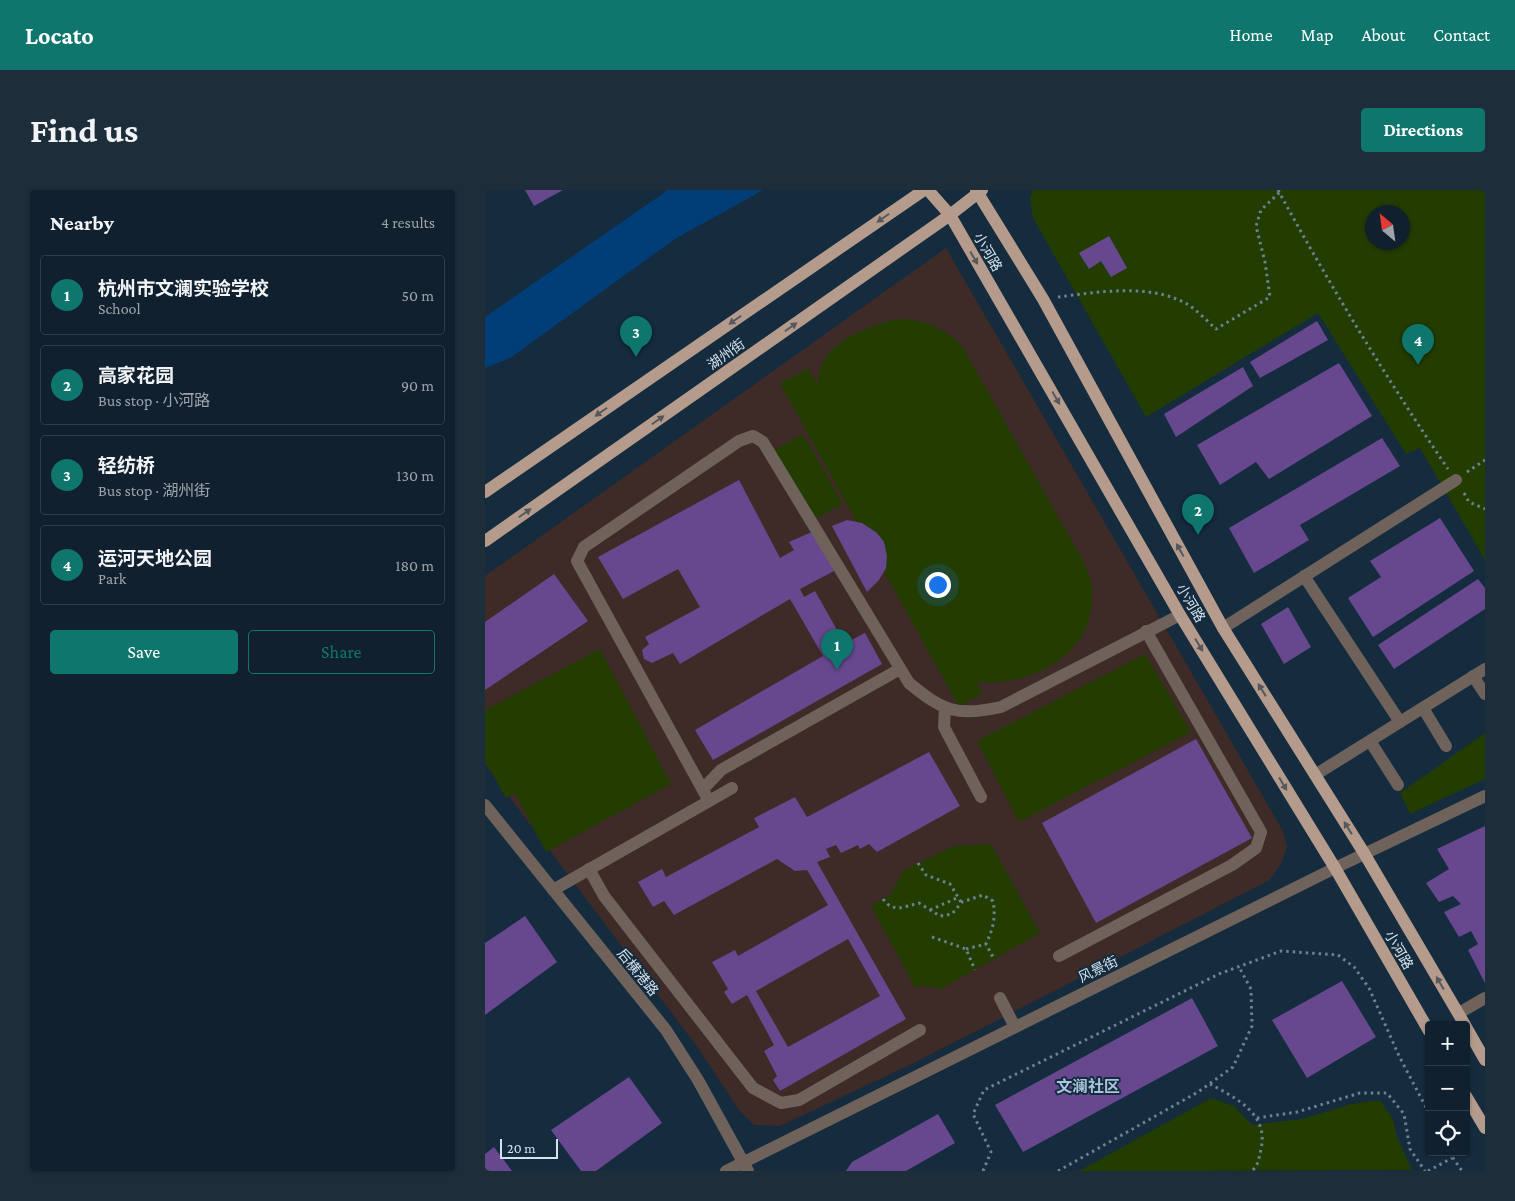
<!DOCTYPE html>
<meta charset="utf-8">
<style>
:root{--surface:#10202e;--page:#1e2d3a;--text:#f1f3f6;--muted:#9ca3aa;--line:#303e4a;--accent:#0f766e}
body{margin:0;font-family:"Crimson Pro","Noto Sans SC",serif;background:var(--page);color:var(--text)}
.controls{position:absolute;right:15px;bottom:15px;display:grid;overflow:hidden;border-radius:5px;box-shadow:0 1px 4px #0004}
.controls button{width:45px;height:45px;display:grid;place-items:center;padding:0;border:0;border-bottom:1px solid var(--line);background:var(--surface);color:var(--text);font:25px sans-serif}
.compass{position:absolute;left:880px;top:15px;width:45px;height:45px;border-radius:50%;background:var(--surface);box-shadow:0 1px 4px #0004;rotate:331deg}
.scale{position:absolute;left:15px;bottom:12px;width:58px;box-sizing:border-box;padding-left:5px;border:2px solid #d4e2ee;border-top:0;font-size:14px;line-height:18px;white-space:nowrap;color:#d4e2ee;-webkit-text-stroke:4px #152b3e;paint-order:stroke}
.you{position:absolute;left:452px;top:394px;width:18px;height:18px;margin:-12px;border:4px solid #fff;border-radius:50%;background:#1a73e8;box-shadow:0 0 0 8px #1a73e833}
.badge{display:grid;place-items:center;width:32px;height:32px;border-radius:50%;background:var(--accent);color:#fff;font-size:16px;font-weight:700}
.pin{position:absolute;translate:-50% -41px;filter:drop-shadow(0 1px 2px #0008)}
.pin::after{content:'';position:absolute;top:26px;width:18px;height:15px;background:inherit;clip-path:polygon(0 0,100% 0,50% 100%)}
.list{margin:0;padding:0;list-style:none}
h2{display:flex;justify-content:space-between;align-items:center;height:65px;margin:0;padding:0 20px;font-size:21px}
h2 small{font-size:16px;font-weight:400;color:var(--muted)}
.list li{display:grid;grid-template-columns:32px 1fr auto;gap:15px;align-items:center;box-sizing:border-box;height:80px;margin:0 10px 10px;padding:0 10px;border:1px solid var(--line);border-radius:5px}
.list b{display:block;font-size:19px;white-space:nowrap}
.list p{margin:0;font-size:16px;white-space:nowrap;color:var(--muted)}
.list em{font-size:16px;font-style:normal;color:var(--muted)}
.actions{display:flex;gap:10px;padding:15px 20px}
.actions a{flex:1;padding:11px 0;border:1px solid var(--accent);border-radius:5px;text-align:center;font-size:18px;color:var(--accent)}
.actions .main{background:var(--accent);color:#fff}
.icon{flex:none;width:28px;height:28px;fill:none;stroke:currentColor;stroke-width:2;stroke-linecap:round;stroke-linejoin:round}
.map{position:relative;flex:none;width:1000px;height:981px;overflow:hidden;border-radius:5px}
header{display:flex;align-items:center;gap:30px;box-sizing:border-box;height:70px;padding:0 25px;background:var(--accent);color:#fff}
header strong{font-size:24px}
nav{display:flex;gap:28px;margin-inline-start:auto;font-size:18px}
.intro{display:flex;align-items:center;justify-content:space-between;box-sizing:border-box;height:120px;padding:0 30px}
h1{margin:0;font-size:35px}
.button{padding:12px 22px;border-radius:5px;background:var(--accent);color:#fff;font-size:18px;font-weight:700}
main{display:flex;gap:30px;padding:0 30px}
aside{flex:1;background:var(--surface);border-radius:5px;box-shadow:0 1px 4px #0004}
.map>svg:first-child{display:block}
.education{fill:#3e2b27}
.green{fill:#233c00;fill-rule:evenodd}
.water{fill:#013e78}
.building{fill:#67488e;fill-rule:evenodd}
.lines{fill:none;stroke-linecap:round;stroke-linejoin:round}
.path{stroke:#6f8191;stroke-width:3;stroke-dasharray:2.5 4;stroke-linecap:butt}
.minor{stroke:#6f625b;stroke-width:12}
.major{stroke:#b59b8b;stroke-width:12}
.oneway{fill:#55585d}
.labels{text-anchor:middle;dominant-baseline:central;stroke-width:4;stroke-linejoin:round;paint-order:stroke}
.street-label{font-size:14px;fill:#d4e2ee;stroke:#152b3e}
.quarter-label{font-size:16px;font-weight:bold;fill:#a9c4dd;stroke:#152b3e}
</style>
<header>
<strong>Locato</strong>
<nav><a>Home</a><a>Map</a><a>About</a><a>Contact</a></nav>
</header>
<div class="intro"><h1>Find us</h1><a class="button">Directions</a></div>
<main>
<aside>
<h2>Nearby<small>4 results</small></h2>
<ul class="list">
<li><span class="badge">1</span><div><b>杭州市文澜实验学校</b><p>School</p></div><em>50 m</em></li>
<li><span class="badge">2</span><div><b>高家花园</b><p>Bus stop · 小河路</p></div><em>90 m</em></li>
<li><span class="badge">3</span><div><b>轻纺桥</b><p>Bus stop · 湖州街</p></div><em>130 m</em></li>
<li><span class="badge">4</span><div><b>运河天地公园</b><p>Park</p></div><em>180 m</em></li>
</ul>
<div class="actions"><a class="main">Save</a><a>Share</a></div>
</aside>
<div class="map">
<svg width="1000" height="981" viewBox="0 0 1000 981">
<rect width="100%" height="100%" fill="#152b3e"/>
<polygon class="education" points="461,58 798,641 802,656 797,672 785,690 429,873 295,936 269,935 254,920 213,858 0,574 0,386"/>
<g class="green">
<path d="M548 0H1000V370L935 258 921 264 833 123 661 227 548 28 545 8ZM888 22H918V52H888Z"/>
<path d="M410 129C439 129 456 136 477 156L596 367C600 375 605 384 606 392 617 461 550 497 491 492L497 503 474 517 295 193 323 179 333 195C334 153 375 140 410 129Z"/>
<polygon points="318,244 358,314 325,331 286,262"/>
<polygon points="115,459 186,594 61,662 30,603 21,608 0,571 0,520"/>
<polygon points="660,464 706,542 534,632 492,551"/>
<polygon points="1000,543 1000,589 925,624 915,603"/>
<polygon points="506,654 555,743 456,799 436,795 431,799 386,716 406,704 419,680 469,656"/>
<polygon points="726,908 749,916 767,935 817,929 866,914 895,910 908,929 912,947 927,980 594,981"/>
</g>
<polygon class="water" points="183,0 278,0 190,49 25,168 0,178 0,127"/>
<g class="building">
<polygon points="40,0 78,0 49,16"/>
<polygon points="624,46 642,78 626,87 616,71 604,79 594,63"/>
<polygon points="832,131 843,150 775,188 765,172"/>
<polygon points="854,173 887,226 784,289 771,272 735,295 712,255"/>
<polygon points="758,177 768,196 691,247 679,224"/>
<polygon points="897,248 915,276 815,335 824,350 769,383 744,338"/>
<polygon points="254,290 295,368 309,360 304,352 329,341 349,381 315,399 319,407 330,401 355,445 342,453 346,460 380,443 397,474 228,570 210,540 338,466 305,409 195,474 188,463 167,473 159,469 157,460 164,454 160,447 215,417 193,379 138,409 113,367"/>
<polygon points="955,328 989,381 888,447 863,408 896,387 885,371"/>
<polygon points="362,330 377,333 392,343 399,352 402,366 401,378 394,390 382,402 347,336"/>
<polygon points="69,384 103,431 0,500 0,432"/>
<polygon points="993,389 1000,398 1000,419 909,479 893,455"/>
<polygon points="803,417 826,457 799,474 776,434"/>
<polygon points="711,549 767,648 611,733 557,633"/>
<path d="M444 562 475 616 392 662 384 654 375 659 373 655 356 663 351 655 341 659 345 667 332 672 421 829 295 901 288 890 292 886 279 861 289 855 262 805 247 814 239 802 243 799 227 772 250 760 253 766 343 715 322 680 310 681 292 669 189 725 179 711 168 717 153 692 177 679 181 687 274 637 269 628 310 607 322 627ZM363 749 395 806 303 857 271 801Z"/>
<polygon points="1000,636 1000,793 983,760 993,754 986,741 974,747 959,722 976,714 968,706 954,712 941,693 964,679 952,659"/>
<polygon points="40,726 72,772 0,825 0,753"/>
<polygon points="857,791 891,847 822,888 787,830"/>
<polygon points="707,808 733,856 538,962 510,915"/>
<polygon points="144,887 177,933 111,981 96,981 66,940"/>
<polygon points="453,924 470,953 421,981 361,981 367,972"/>
<polygon points="9,957 27,981 0,981 0,964"/>
</g>
<g class="lines">
<g class="path">
<path d="M793 0C845 96 902 189 963 279"/>
<path d="M573 107C613 102 665 93 702 114 712 120 722 131 731 139L785 107 780 72 771 36 776 20 797 0"/>
<polyline points="982,282 1000,270"/>
<polyline points="979,303 984,312 1000,319"/>
<polyline points="433,673 441,685 465,694 476,712"/>
<path d="M398 709C408 723 418 717 434 713L455 726 467 724 477 712 498 705 508 711C511 728 508 739 501 754L509 769"/>
<polyline points="445,720 474,707"/>
<polyline points="447,747 481,759 490,780"/>
<polyline points="481,759 501,754"/>
<path d="M725 894C751 908 784 924 776 959 774 968 774 974 767 981"/>
<polyline points="772,928 812,922 875,903 902,903 919,924 925,959 940,981"/>
<polyline points="964,962 977,981"/>
<polyline points="498,981 506,962 488,924 499,900 734,784 796,761 853,765 869,777 884,798 914,866 944,923"/>
<polyline points="573,981 713,902 748,877 767,836 766,799 754,777"/>
<polyline points="943,981 967,968"/>
</g>
<g class="minor">
<polyline points="819,386 915,532"/>
<polyline points="738,438 971,290"/>
<polyline points="988,486 1000,504"/>
<polyline points="460,518 459,537 496,607"/>
<polyline points="938,518 961,556"/>
<polyline points="885,551 913,595"/>
<polyline points="830,585 1000,479"/>
<polyline points="218,599 236,580 415,479"/>
<path d="M224 611 92 371 99 357 254 251 268 246 278 252 424 493C458 521 472 527 516 517L695 425"/>
<polyline points="0,615 181,840 213,890 263,981"/>
<polyline points="104,679 119,706 268,898 296,913 314,910 435,840"/>
<polyline points="68,700 247,598"/>
<polyline points="574,766 747,675 771,658 776,642 661,441"/>
<polyline points="515,808 530,837"/>
<polyline points="974,823 1000,808"/>
<polyline points="241,981 850,678 1000,606"/>
</g>
<g class="major">
<polyline points="443,0 465,25 695,425 850,678 944,841"/>
<polyline points="491,0 558,109 738,438 879,663 980,835"/>
<polyline points="0,302 439,0"/>
<polyline points="0,351 465,25 497,0"/>
<polyline points="981,837 1000,870"/>
<polyline points="981,906 1000,938"/>
</g>
</g>
<defs><path id="oneway-solid" d="M-6-.8H1V-3.2L6.5 0L1 3.2V.8H-6Z" transform="scale(1.25)"/></defs>
<g class="oneway">
<use href="#oneway-solid" transform="translate(398 28) rotate(145)"/>
<use href="#oneway-solid" transform="translate(489 68) rotate(60)"/>
<use href="#oneway-solid" transform="translate(250 130) rotate(145)"/>
<use href="#oneway-solid" transform="translate(306 137) rotate(-35)"/>
<use href="#oneway-solid" transform="translate(571 208) rotate(60)"/>
<use href="#oneway-solid" transform="translate(116 222) rotate(145)"/>
<use href="#oneway-solid" transform="translate(173 230) rotate(-35)"/>
<use href="#oneway-solid" transform="translate(40 323) rotate(-35)"/>
<use href="#oneway-solid" transform="translate(695 360) rotate(-119)"/>
<use href="#oneway-solid" transform="translate(714 455) rotate(59)"/>
<use href="#oneway-solid" transform="translate(777 500) rotate(-122)"/>
<use href="#oneway-solid" transform="translate(798 594) rotate(59)"/>
<use href="#oneway-solid" transform="translate(863 638) rotate(-122)"/>
<use href="#oneway-solid" transform="translate(955 793) rotate(-121)"/>
</g>
<g class="labels">
<g class="street-label">
<text transform="translate(503 62) rotate(60)">小河路</text>
<text transform="translate(241 164) rotate(-35)">湖州街</text>
<text transform="translate(706 413) rotate(59)">小河路</text>
<text transform="translate(914 760) rotate(60)">小河路</text>
<text transform="translate(613 779) rotate(-26)">风景街</text>
<text transform="translate(153 782) rotate(51)">后横港路</text>
</g>
<g class="quarter-label">
<text x="603" y="896">文澜社区</text>
</g>
</g>
</svg>
<div class="controls">
<button>+</button>
<button>−</button>
<button><svg class="icon" aria-label="locate" viewBox="0 0 24 24"><circle cx="12" cy="12" r="6"/><path d="M12 2v4M12 18v4M2 12h4M18 12h4"/></svg></button>
</div>
<svg class="compass" viewBox="-18 -18 36 36"><path d="M0-13l5 13h-10z" fill="#e53935"/><path d="M0 13l5-13h-10z" fill="#9ca3aa"/></svg>
<div class="scale">20 m</div>
<div class="you"></div>
<div class="pin badge" style="left:352px;top:480px">1</div>
<div class="pin badge" style="left:713px;top:345px">2</div>
<div class="pin badge" style="left:151px;top:167px">3</div>
<div class="pin badge" style="left:933px;top:175px">4</div>
</div>
</main>
